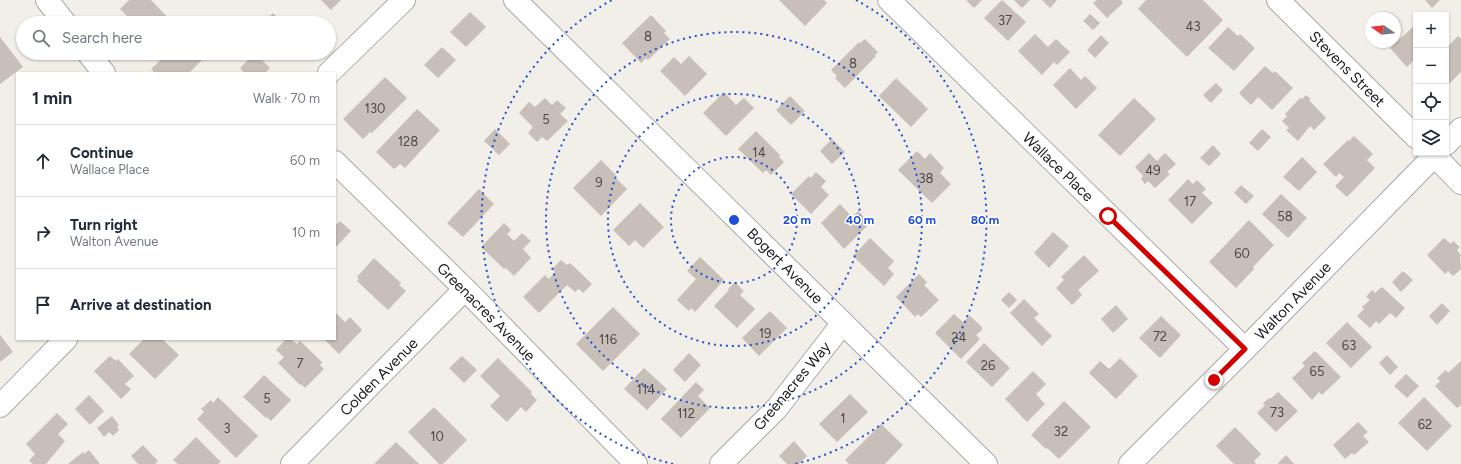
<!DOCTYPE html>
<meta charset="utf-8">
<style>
:root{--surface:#fff;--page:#f6f6f7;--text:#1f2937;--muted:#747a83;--line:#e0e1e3}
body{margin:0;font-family:Figtree,sans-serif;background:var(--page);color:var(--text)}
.controls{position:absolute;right:12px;top:12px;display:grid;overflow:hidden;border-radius:0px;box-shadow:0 1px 3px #0004}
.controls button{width:36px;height:36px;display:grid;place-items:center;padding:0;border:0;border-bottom:1px solid var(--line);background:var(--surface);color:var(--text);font:20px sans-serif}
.compass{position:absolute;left:1365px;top:12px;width:36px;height:36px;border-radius:50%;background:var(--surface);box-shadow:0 1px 3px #0004;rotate:284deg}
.stop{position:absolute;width:12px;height:12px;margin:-9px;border:3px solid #d40000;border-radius:50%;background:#fff}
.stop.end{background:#d40000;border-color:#fff;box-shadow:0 1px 4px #0008}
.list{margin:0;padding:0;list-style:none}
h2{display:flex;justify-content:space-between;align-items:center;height:52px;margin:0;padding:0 16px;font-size:17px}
h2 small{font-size:13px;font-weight:400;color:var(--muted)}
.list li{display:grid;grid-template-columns:26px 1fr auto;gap:12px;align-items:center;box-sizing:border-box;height:72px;padding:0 16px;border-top:1px solid var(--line)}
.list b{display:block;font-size:15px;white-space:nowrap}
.list p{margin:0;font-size:13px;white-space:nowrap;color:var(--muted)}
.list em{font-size:13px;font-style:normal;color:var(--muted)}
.icon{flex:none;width:22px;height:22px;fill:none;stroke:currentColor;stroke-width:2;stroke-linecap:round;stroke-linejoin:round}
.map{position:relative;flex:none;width:1461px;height:464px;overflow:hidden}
.search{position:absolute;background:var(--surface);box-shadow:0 1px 3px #0004;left:16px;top:16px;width:320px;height:44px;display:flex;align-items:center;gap:10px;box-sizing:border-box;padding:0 14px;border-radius:22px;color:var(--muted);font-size:15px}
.panel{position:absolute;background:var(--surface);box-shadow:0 1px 3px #0004;left:16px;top:72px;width:320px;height:268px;border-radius:0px}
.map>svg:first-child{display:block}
.building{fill:#c7bfb8}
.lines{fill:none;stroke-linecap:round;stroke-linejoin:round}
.minor-casing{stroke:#a9a9a9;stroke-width:24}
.minor{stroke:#fff;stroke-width:22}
.route{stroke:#d40000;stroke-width:5}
.ring{fill:none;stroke:#1d4ed8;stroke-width:2;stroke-dasharray:2 4}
.labels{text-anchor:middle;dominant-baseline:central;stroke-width:3;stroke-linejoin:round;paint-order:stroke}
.number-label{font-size:13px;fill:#4b4948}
.street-label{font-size:15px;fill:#222;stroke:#fff}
.centre{fill:#1d4ed8;stroke:#fff;stroke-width:2}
.ring-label{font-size:12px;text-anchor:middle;font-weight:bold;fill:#1d4ed8;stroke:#fff;stroke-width:3;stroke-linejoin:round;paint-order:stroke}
</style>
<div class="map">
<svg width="1461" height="464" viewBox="0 0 1461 464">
<rect width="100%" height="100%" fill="#f2efe9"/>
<g class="building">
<polygon points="129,0 151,0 172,22 170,23 134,23 120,9"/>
<polygon points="321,0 341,0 331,10"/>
<polygon points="779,0 824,0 827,3 805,26"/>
<polygon points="966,0 982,0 974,8"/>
<polygon points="1002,0 1026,22 1008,41 984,18"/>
<polygon points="1014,0 1030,0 1022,8"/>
<polygon points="1042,0 1057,0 1050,8"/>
<polygon points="1097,0 1121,0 1123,3 1107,18 1093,3"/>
<polygon points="1146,0 1203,0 1223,20 1187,57 1138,9"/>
<polygon points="1425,0 1440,0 1432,8"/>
<polygon points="470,12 486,27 466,47 450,32"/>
<polygon points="273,13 283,23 263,23"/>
<polygon points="1090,14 1100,23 1093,30 1083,21"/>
<polygon points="651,15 666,31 664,33 670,39 648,60 646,58 641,63 622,43"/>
<polygon points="1414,26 1416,28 1416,58 1407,67 1390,48"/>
<polygon points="1228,27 1238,36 1240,34 1255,48 1234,71 1208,48"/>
<polygon points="1035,34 1048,47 1056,39 1070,52 1057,65 1054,62 1042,75 1018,51"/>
<polygon points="1101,35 1109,43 1095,58 1087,50"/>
<polygon points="1458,36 1461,39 1461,72 1446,87 1446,48"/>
<polygon points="0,37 23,67 0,84"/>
<polygon points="865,39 878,52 875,55 876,56 845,88 835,78 837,76 831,70 859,42 860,43"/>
<polygon points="442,47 456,60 438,78 424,65"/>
<polygon points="168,53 199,53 204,58 189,73 155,73 151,69"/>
<polygon points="255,53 270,68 265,73 244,73 240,68"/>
<polygon points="272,53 289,53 282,60 278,56 276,58"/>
<polygon points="689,56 707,74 685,96 660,71 674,57 681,64"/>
<polygon points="1265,66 1273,73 1275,71 1293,88 1272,110 1258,97 1251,105 1239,93"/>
<polygon points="1070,68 1081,80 1085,76 1097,88 1076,109 1053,85"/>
<polygon points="385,77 407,98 372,133 370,132 363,139 343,119"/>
<polygon points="896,78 928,109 911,127 879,96"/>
<polygon points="1216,83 1223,90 1211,103 1203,95"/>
<polygon points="724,92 736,105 744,98 754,108 726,136 703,113"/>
<polygon points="1306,95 1311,99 1309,100 1326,118 1314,130 1310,126 1298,141 1286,130 1289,128 1282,121 1287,116 1285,114 1300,98 1302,99"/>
<polygon points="790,96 805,111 791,125 776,110"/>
<polygon points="545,98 552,105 557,100 566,108 560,114 568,121 547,141 542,137 537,142 528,133 533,127 519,113 529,102 535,107"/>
<polygon points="1134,98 1156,119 1120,156 1098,135"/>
<polygon points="417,109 440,130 405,168 400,164 394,169 376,152"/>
<polygon points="495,129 510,144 499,155 484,141"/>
<polygon points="1262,129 1271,137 1258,151 1249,143"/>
<polygon points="756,131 780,155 779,157 784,162 771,175 766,170 763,173 738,149"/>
<polygon points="1354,136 1373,154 1367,160 1375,168 1347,197 1335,186 1344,177 1339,173 1336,177 1323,164 1348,140 1349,141"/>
<polygon points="832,139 845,152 832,164 820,151"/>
<polygon points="1213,145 1221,154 1209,166 1200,158"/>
<polygon points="917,151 925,159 930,153 944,168 940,173 951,184 932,203 898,170"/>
<polygon points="1149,153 1157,161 1165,153 1176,164 1167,172 1170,174 1155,188 1148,181 1145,184 1141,179 1143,176 1135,167"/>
<polygon points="1302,157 1317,172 1299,191 1283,177"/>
<polygon points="601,160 616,175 614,176 627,189 601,216 573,188"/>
<polygon points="816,172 826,181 821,187 829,195 811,214 791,194 809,176 811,178"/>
<polygon points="1188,179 1193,184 1197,180 1206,189 1202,193 1213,203 1192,224 1168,200"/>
<polygon points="1241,185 1254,196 1246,204 1234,193"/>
<polygon points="479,189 494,204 463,237 447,223"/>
<polygon points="1281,194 1307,218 1288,238 1262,214"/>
<polygon points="640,203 664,227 643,248 635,240 629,246 613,230"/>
<polygon points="840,204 852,217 858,211 870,223 844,249 821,223"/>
<polygon points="1249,220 1274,245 1253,267 1254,269 1236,288 1209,262"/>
<polygon points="340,221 351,231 336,247 335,246 335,226"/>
<polygon points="504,223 511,230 507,234 514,241 522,233 531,241 523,249 531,258 514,276 506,268 504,269 481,247"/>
<polygon points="1053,232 1069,246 1049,268 1034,253"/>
<polygon points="870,238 894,261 888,268 894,274 884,286 853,256"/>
<polygon points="1444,238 1451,244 1453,241 1460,247 1457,250 1461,255 1460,258 1461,269 1453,276 1448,271 1445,274 1427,255"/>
<polygon points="1084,255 1099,271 1078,290 1082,295 1072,305 1056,288 1064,280 1061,277"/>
<polygon points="700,257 724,280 695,312 691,308 689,311 677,300 696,279 687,271"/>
<polygon points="374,258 401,283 399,285 406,291 388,310 357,281 359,279 357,277"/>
<polygon points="561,260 567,265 570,263 592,284 583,293 579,289 575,292 567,285 539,313 523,297 545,275 549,279 555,272 552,269"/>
<polygon points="1403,271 1413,280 1401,292 1392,282"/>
<polygon points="919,274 927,282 924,285 939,300 921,317 918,314 915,317 896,297"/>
<polygon points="735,282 744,291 740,295 755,309 737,328 714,306 729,290 728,289"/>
<polygon points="1382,287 1405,308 1396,318 1390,313 1379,324 1376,321 1370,328 1357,316 1364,309 1362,307 1370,300 1366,297 1372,290 1375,293"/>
<polygon points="1009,292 1017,300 1009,308 1001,300"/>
<polygon points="1024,299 1039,314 1034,318 1052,336 1042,346 1010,313"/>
<polygon points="1442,303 1450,311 1437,325 1429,316"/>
<polygon points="1116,305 1128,319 1113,333 1101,319"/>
<polygon points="613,307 640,334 603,371 576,344"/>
<polygon points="770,311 787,328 759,356 742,338"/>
<polygon points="335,312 345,322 350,317 362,330 339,354 324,339 335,339"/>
<polygon points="954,314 963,322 970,316 982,327 982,330 976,335 980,339 961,359 935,333"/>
<polygon points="1161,316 1181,335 1160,358 1139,338"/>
<polygon points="1347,322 1372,347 1351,368 1326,343"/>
<polygon points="0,335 13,352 0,362"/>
<polygon points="144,339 162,339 179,355 155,379 129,354"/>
<polygon points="286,339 291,339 297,344 300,341 322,362 320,365 324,369 305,388 301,384 300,385 278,363 284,357 276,350"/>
<polygon points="984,343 1010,368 992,387 966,362"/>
<polygon points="1315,351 1341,377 1322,395 1319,392 1312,400 1292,378 1305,366 1302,363"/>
<polygon points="689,353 701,365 685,382 673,370"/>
<polygon points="1387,355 1398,367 1390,375 1379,363"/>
<polygon points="110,356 116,361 118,359 134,376 125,384 131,389 121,399 94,371"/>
<polygon points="462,356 477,370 464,383 449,368"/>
<polygon points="498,358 532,392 531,394 537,400 526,412 521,407 507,422 490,406 500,396 480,376"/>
<polygon points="1120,358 1138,376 1116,399 1089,373 1100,361 1109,369"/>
<polygon points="1461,361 1461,405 1457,408 1435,386 1440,381 1437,378 1446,370 1448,373"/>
<polygon points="644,368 667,389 647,410 624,389"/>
<polygon points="1033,371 1046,384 1036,394 1045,404 1027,422 1005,399"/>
<polygon points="1406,374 1419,386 1407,398 1394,386"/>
<polygon points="264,375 291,400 271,421 267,417 266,418 243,397"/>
<polygon points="696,382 704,390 698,396 710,408 681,438 661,419"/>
<polygon points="1278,392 1298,411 1276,432 1257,413 1265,405 1263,403 1269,398 1270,399"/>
<polygon points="850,394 868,412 837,442 819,424"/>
<polygon points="89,395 104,411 90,425 75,409"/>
<polygon points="218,397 258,436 236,458 197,419 204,412 201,409 211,400 213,403"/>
<polygon points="1424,397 1452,426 1427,451 1398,423"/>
<polygon points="1064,401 1091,427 1059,459 1047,448 1046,449 1031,435"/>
<polygon points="434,407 467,440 443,464 439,464 408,432"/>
<polygon points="57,413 68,424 58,434 65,441 46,464 33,464 29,461 35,454 26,444"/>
<polygon points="112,416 119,425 117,427 119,430 113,436 109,432 104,437 97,428"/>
<polygon points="1358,422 1368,432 1363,436 1369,442 1354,455 1352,453 1345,459 1333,445"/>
<polygon points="881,424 903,445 885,464 849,464 845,460"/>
<polygon points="1235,427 1261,454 1254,461 1256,464 1234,464 1216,446"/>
<polygon points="196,437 221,462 218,464 178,464 173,460"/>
<polygon points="794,441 807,456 799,464 787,464 779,456"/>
<polygon points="396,442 419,464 374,464"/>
<polygon points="143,445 158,461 155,464 138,464 131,456"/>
<polygon points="89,450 100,464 68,464 83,452 84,454"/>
<polygon points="1286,455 1294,464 1279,464 1278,463"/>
</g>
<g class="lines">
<defs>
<g id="minor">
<polyline points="47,0 65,23"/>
<polyline points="515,0 986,464"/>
<polyline points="889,0 1245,349"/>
<polyline points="1278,0 1416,137"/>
<polyline points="88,53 104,73"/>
<polyline points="329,73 404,0"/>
<polyline points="1446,144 1461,129"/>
<polyline points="1432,153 1461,183"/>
<polyline points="335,162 465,289 636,464"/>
<polyline points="0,406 66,339"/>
<polyline points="292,464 465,289"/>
<polyline points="721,464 777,408 843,323"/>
<polyline points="1130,464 1245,349 1437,153"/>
</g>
</defs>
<use href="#minor" class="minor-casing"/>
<use href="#minor" class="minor"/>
</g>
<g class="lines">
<polyline class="route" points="1108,216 1245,349 1214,380"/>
</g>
<g class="ring">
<circle cx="734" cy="220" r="63"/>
<circle cx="734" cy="220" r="126"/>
<circle cx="734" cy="220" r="188"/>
<path d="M673 464A251 251 0 0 1 612 0M856 0A251 251 0 0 1 795 464"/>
</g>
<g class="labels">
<g class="number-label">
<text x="1005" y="20">37</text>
<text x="1193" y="26">43</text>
<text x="648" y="36">8</text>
<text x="853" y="63">8</text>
<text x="375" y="108">130</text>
<text x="546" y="119">5</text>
<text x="408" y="141">128</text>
<text x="759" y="152">14</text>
<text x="1153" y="170">49</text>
<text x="926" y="178">38</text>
<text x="599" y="182">9</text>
<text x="1190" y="201">17</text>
<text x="1285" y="216">58</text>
<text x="1242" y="253">60</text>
<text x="765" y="333">19</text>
<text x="1160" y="336">72</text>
<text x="959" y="337">24</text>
<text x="608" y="339">116</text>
<text x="1349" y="345">63</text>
<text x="300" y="363">7</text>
<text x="988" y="365">26</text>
<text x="1317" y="371">65</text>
<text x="646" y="389">114</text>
<text x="267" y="398">5</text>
<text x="1277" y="412">73</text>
<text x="686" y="413">112</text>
<text x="843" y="418">1</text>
<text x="1425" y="424">62</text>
<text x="227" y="428">3</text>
<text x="1061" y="431">32</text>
<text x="437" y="436">10</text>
</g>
<g class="street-label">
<text transform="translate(1347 69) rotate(45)">Stevens Street</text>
<text transform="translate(1058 167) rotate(44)">Wallace Place</text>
<text transform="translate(785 266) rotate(45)">Bogert Avenue</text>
<text transform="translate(1293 301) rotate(-46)">Walton Avenue</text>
<text transform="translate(486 312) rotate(45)">Greenacres Avenue</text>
<text transform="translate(379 377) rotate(-45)">Colden Avenue</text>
<text transform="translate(792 386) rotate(-50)">Greenacres Way</text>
</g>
</g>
<circle cx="734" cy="220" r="6" class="centre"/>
<g class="ring-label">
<text x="797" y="224">20 m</text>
<text x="860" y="224">40 m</text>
<text x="922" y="224">60 m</text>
<text x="985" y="224">80 m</text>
</g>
</svg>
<div class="controls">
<button>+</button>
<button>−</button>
<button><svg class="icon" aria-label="locate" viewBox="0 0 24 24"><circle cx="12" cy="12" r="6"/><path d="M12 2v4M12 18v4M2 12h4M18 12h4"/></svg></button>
<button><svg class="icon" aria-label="layers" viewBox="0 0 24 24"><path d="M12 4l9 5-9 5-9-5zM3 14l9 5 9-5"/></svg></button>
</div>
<svg class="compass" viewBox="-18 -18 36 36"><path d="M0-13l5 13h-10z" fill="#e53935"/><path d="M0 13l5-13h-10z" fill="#747a83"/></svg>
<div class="stop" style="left:1108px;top:216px"></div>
<div class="stop end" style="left:1214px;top:380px"></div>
<div class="search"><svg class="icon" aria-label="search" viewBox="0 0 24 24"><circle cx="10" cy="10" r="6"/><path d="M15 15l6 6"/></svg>Search here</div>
<section class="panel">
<h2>1 min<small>Walk · 70 m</small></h2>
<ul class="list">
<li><svg class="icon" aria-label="ahead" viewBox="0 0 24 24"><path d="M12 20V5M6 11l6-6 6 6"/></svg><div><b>Continue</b><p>Wallace Place</p></div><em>60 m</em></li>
<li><svg class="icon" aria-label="right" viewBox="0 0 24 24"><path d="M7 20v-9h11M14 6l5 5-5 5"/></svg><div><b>Turn right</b><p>Walton Avenue</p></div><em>10 m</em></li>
<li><svg class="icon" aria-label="arrive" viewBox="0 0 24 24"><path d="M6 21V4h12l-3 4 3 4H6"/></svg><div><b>Arrive at destination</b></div></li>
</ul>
</section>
</div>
